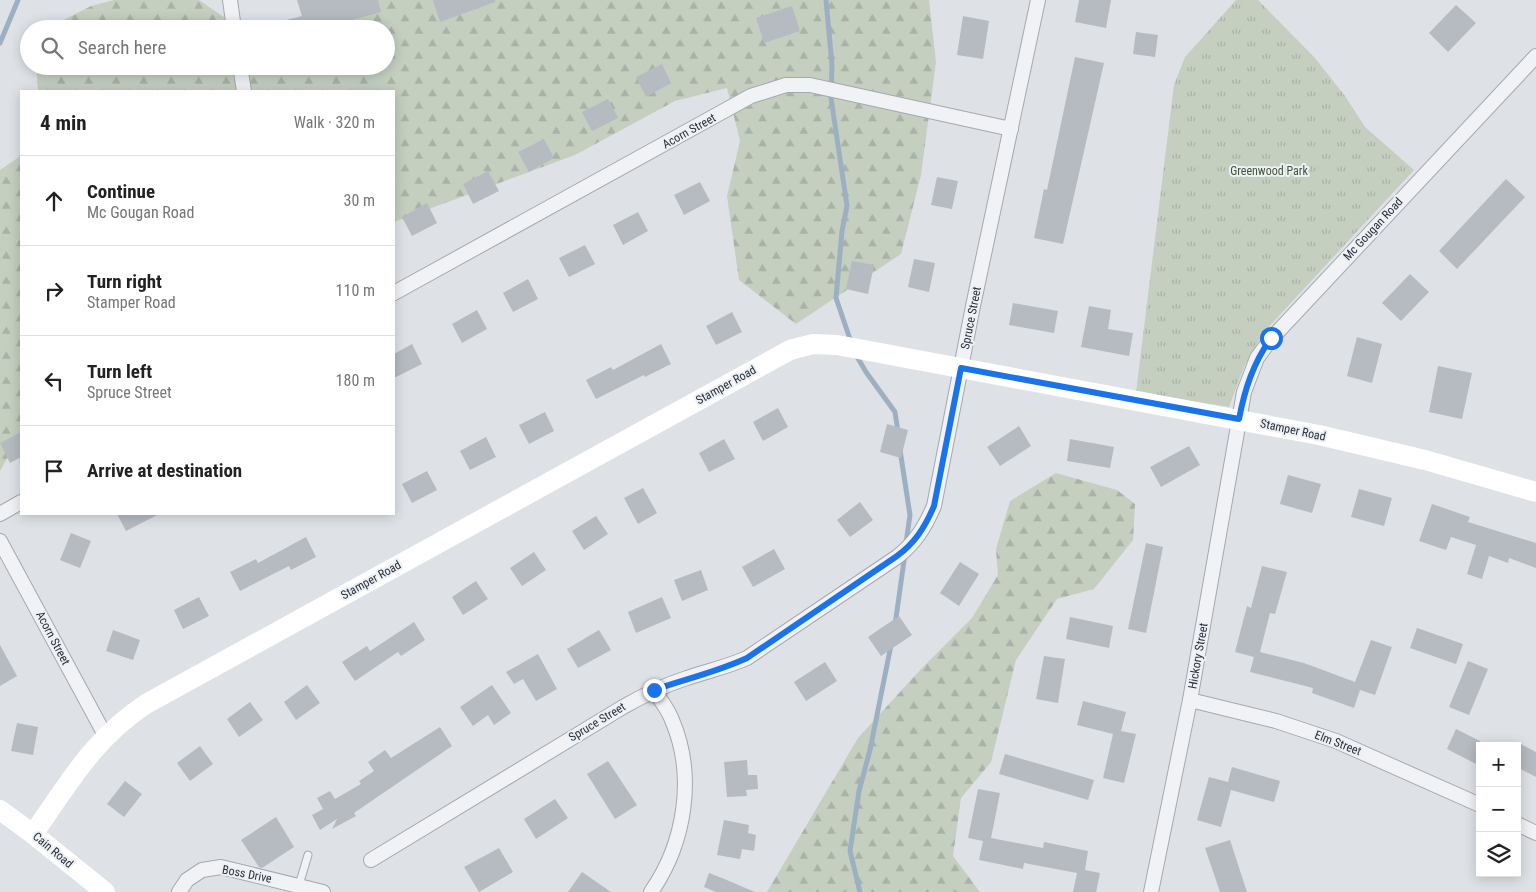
<!DOCTYPE html>
<meta charset="utf-8">
<style>
:root{--surface:#fff;--page:#f6f6f6;--text:#222;--muted:#767676;--line:#e0e0e0}
body{margin:0;font-family:"Roboto Condensed",sans-serif;background:var(--page);color:var(--text)}
.controls{position:absolute;right:15px;bottom:15px;display:grid;overflow:hidden;border-radius:0px;box-shadow:0 2px 12px #0003}
.controls button{width:45px;height:45px;display:grid;place-items:center;padding:0;border:0;border-bottom:1px solid var(--line);background:var(--surface);color:var(--text);font:25px sans-serif}
.stop{position:absolute;width:15px;height:15px;margin:-11px;border:4px solid #1a73e8;border-radius:50%;background:#fff}
.stop.end{background:#1a73e8;border-color:#fff;box-shadow:0 1px 5px #0008}
.list{margin:0;padding:0;list-style:none}
h2{display:flex;justify-content:space-between;align-items:center;height:65px;margin:0;padding:0 20px;font-size:21px}
h2 small{font-size:16px;font-weight:400;color:var(--muted)}
.list li{display:grid;grid-template-columns:32px 1fr auto;gap:15px;align-items:center;box-sizing:border-box;height:90px;padding:0 20px;border-top:1px solid var(--line)}
.list b{display:block;font-size:19px;white-space:nowrap}
.list p{margin:0;font-size:16px;white-space:nowrap;color:var(--muted)}
.list em{font-size:16px;font-style:normal;color:var(--muted)}
.icon{flex:none;width:28px;height:28px;fill:none;stroke:currentColor;stroke-width:2;stroke-linecap:round;stroke-linejoin:round}
.map{position:relative;flex:none;width:1536px;height:892px;overflow:hidden}
.search{position:absolute;background:var(--surface);box-shadow:0 2px 12px #0003;left:20px;top:20px;width:375px;height:55px;display:flex;align-items:center;gap:12px;box-sizing:border-box;padding:0 18px;border-radius:28px;color:var(--muted);font-size:19px}
.panel{position:absolute;background:var(--surface);box-shadow:0 2px 12px #0003;left:20px;top:90px;width:375px;height:425px;border-radius:0px}
.map>svg:first-child{display:block}
.forest{fill:url(#forest-firs)}
.park{fill:url(#park-tufts)}
.lines{fill:none;stroke-linecap:round;stroke-linejoin:round}
.stream{stroke:#9db0c2;stroke-width:5}
.building{fill:#b6bbc2}
.lane-casing{stroke:#a4a9af;stroke-width:9}
.street-casing{stroke:#a4a9af;stroke-width:16}
.lane{stroke:#f1f2f5;stroke-width:7}
.street{stroke:#f1f2f5;stroke-width:14}
.secondary{stroke:#fff;stroke-width:20}
.route{stroke:#1a73e8;stroke-width:6}
.labels{text-anchor:middle;dominant-baseline:central;stroke-width:4;stroke-linejoin:round;paint-order:stroke}
.street-label{font-size:12px;fill:#29303b;stroke:#edf0f4}
.park-label{font-size:12px;fill:#3e5538;stroke:#edf0f4}
</style>
<div class="map">
<svg width="1536" height="892" viewBox="0 0 1536 892">
<defs>
<pattern id="forest-firs" width="22" height="20" patternUnits="userSpaceOnUse" patternTransform="scale(1.25)"><rect width="22" height="20" fill="#c4cfc0"/><path d="M5 1l3.5 6h-7zM16 11l3.5 6h-7z" fill="#a8b2a6"/></pattern>
<pattern id="park-tufts" width="24" height="20" patternUnits="userSpaceOnUse" patternTransform="scale(1.25)"><rect width="24" height="20" fill="#c4cfc0"/><path d="M3 7l-1-3M5 7V3M7 7l1-3M15 17l-1-3M17 17v-4M19 17l1-3" fill="none" stroke="#a8b2a6"/></pattern>
</defs>
<rect width="100%" height="100%" fill="#dee2e6"/>
<g class="forest">
<polygon points="114,0 199,0 241,29 46,29 91,6"/>
<polygon points="348,0 929,0 936,62 921,175 901,254 796,324 739,280 727,196 740,141 727,88 675,101 575,155 394,222 394,91 38,91 36,66 386,66 386,29 345,29"/>
<polygon points="21,151 21,434 0,471 0,170 19,157"/>
<polygon points="1056,473 1117,490 1135,504 1133,540 1094,589 1057,599 1016,660 991,762 961,798 953,856 980,892 767,892 858,738 921,669 972,618 998,575 996,549 1010,501"/>
</g>
<polygon class="park" points="1236,0 1258,0 1315,58 1345,96 1365,127 1414,170 1264,332 1244,367 1229,407 1136,392 1174,85 1185,57"/>
<g class="lines">
<g class="stream">
<polyline points="826,0 832,65 831,98 847,206 842,231 836,298 851,342"/>
<polyline points="0,43 18,0"/>
<polyline points="856,355 866,372 895,412 898,432"/>
<polyline points="900,450 910,515 906,543"/>
<polyline points="895,625 905,554"/>
<polyline points="860,892 850,851 859,791 870,750 891,645"/>
</g>
</g>
<g class="building">
<polygon points="297,0 378,0 381,12 319,29 272,29 271,24 302,16"/>
<polygon points="433,0 495,0 495,2 440,22"/>
<polygon points="1079,0 1111,0 1106,28 1075,22"/>
<polygon points="1456,5 1476,23 1448,52 1429,33"/>
<polygon points="792,6 800,31 764,43 756,18"/>
<polygon points="963,16 989,21 983,59 957,55"/>
<polygon points="1136,32 1158,35 1155,57 1133,54"/>
<polygon points="1075,57 1104,63 1063,244 1034,238 1044,189 1047,190"/>
<polygon points="662,64 671,83 646,97 636,77"/>
<polygon points="608,99 618,118 592,131 582,112"/>
<polygon points="544,139 554,158 529,172 518,152"/>
<polygon points="488,171 499,191 473,204 463,184"/>
<polygon points="937,177 958,181 952,209 931,205"/>
<polygon points="1506,179 1525,197 1457,269 1439,251"/>
<polygon points="700,182 710,201 684,215 674,195"/>
<polygon points="427,203 437,223 412,236 402,217"/>
<polygon points="638,212 648,231 623,245 613,225"/>
<polygon points="585,245 595,264 569,277 559,258"/>
<polygon points="914,259 935,263 929,292 908,287"/>
<polygon points="852,261 874,265 868,294 846,289"/>
<polygon points="1410,274 1429,292 1401,321 1382,303"/>
<polygon points="528,279 538,299 513,312 503,293"/>
<polygon points="1013,303 1058,311 1054,333 1009,325"/>
<polygon points="1089,306 1111,310 1108,329 1133,333 1129,356 1081,347"/>
<polygon points="477,310 487,329 462,343 452,324"/>
<polygon points="732,312 742,332 716,345 706,326"/>
<polygon points="1357,337 1382,344 1372,383 1347,376"/>
<polygon points="412,344 422,364 394,378 394,354"/>
<polygon points="661,344 671,364 645,377 644,375 596,399 586,380 611,367 613,370"/>
<polygon points="1438,366 1472,373 1462,419 1429,412"/>
<polygon points="778,408 788,427 763,441 753,422"/>
<polygon points="545,412 554,431 529,444 519,425"/>
<polygon points="887,424 908,430 901,458 880,452"/>
<polygon points="1019,426 1031,446 1000,466 987,447"/>
<polygon points="21,432 21,457 10,463 0,443"/>
<polygon points="486,437 496,457 470,470 460,451"/>
<polygon points="724,439 735,459 709,472 699,453"/>
<polygon points="1070,439 1114,447 1110,468 1067,461"/>
<polygon points="1189,446 1200,465 1161,487 1150,467"/>
<polygon points="427,471 437,490 412,503 402,484"/>
<polygon points="1288,475 1321,484 1312,513 1280,504"/>
<polygon points="643,488 657,513 638,524 624,498"/>
<polygon points="1359,489 1392,498 1384,526 1351,517"/>
<polygon points="860,502 873,520 850,537 837,520"/>
<polygon points="1432,504 1470,517 1468,522 1536,543 1536,568 1509,558 1508,563 1489,556 1482,579 1467,574 1476,545 1451,537 1446,550 1419,541"/>
<polygon points="117,514 159,514 126,531"/>
<polygon points="596,516 608,534 584,550 572,531"/>
<polygon points="71,533 91,541 80,568 60,560"/>
<polygon points="306,537 316,557 291,570 289,566 240,591 230,572 256,559 258,563"/>
<polygon points="1146,543 1163,547 1146,633 1128,629"/>
<polygon points="774,549 785,569 753,587 742,567"/>
<polygon points="534,552 546,570 522,586 510,568"/>
<polygon points="960,562 979,574 959,606 940,593"/>
<polygon points="1262,566 1287,572 1275,614 1270,613 1260,652 1304,663 1355,682 1371,640 1392,647 1375,695 1360,690 1354,708 1312,693 1313,688 1250,672 1254,657 1235,652 1247,606 1251,608"/>
<polygon points="701,570 708,590 682,601 674,580"/>
<polygon points="476,581 488,599 463,615 452,597"/>
<polygon points="199,597 209,616 183,629 174,610"/>
<polygon points="662,597 671,618 636,633 628,612"/>
<polygon points="899,616 912,635 881,656 868,637"/>
<polygon points="1070,617 1113,626 1109,648 1066,639"/>
<polygon points="414,622 425,640 401,656 398,652 355,681 342,662 367,646 370,651"/>
<polygon points="1417,628 1463,644 1456,664 1410,648"/>
<polygon points="113,630 140,640 133,660 106,651"/>
<polygon points="599,630 611,650 578,668 567,649"/>
<polygon points="0,645 17,676 0,686"/>
<polygon points="538,654 557,689 536,701 523,679 514,684 506,672"/>
<polygon points="1044,656 1065,659 1058,703 1036,699"/>
<polygon points="1468,661 1488,669 1469,715 1449,707"/>
<polygon points="825,662 837,681 806,701 794,682"/>
<polygon points="307,685 320,703 296,720 284,702"/>
<polygon points="492,685 511,713 494,725 488,715 473,726 460,707"/>
<polygon points="1083,701 1126,712 1121,731 1136,734 1124,783 1103,778 1113,734 1077,725"/>
<polygon points="250,702 263,720 239,737 227,719"/>
<polygon points="17,723 38,727 33,755 11,751"/>
<polygon points="440,727 452,746 354,813 356,816 332,829 337,819 320,830 312,815 323,809 317,798 330,791 335,799 361,784 359,781 374,771 368,762 385,750 391,758"/>
<polygon points="1456,729 1480,741 1480,766 1447,749"/>
<polygon points="1517,742 1536,752 1536,777 1517,767"/>
<polygon points="200,746 213,764 190,781 177,763"/>
<polygon points="1005,754 1094,780 1088,800 999,774"/>
<polygon points="747,760 748,775 757,775 758,789 746,790 747,796 727,797 724,762"/>
<polygon points="608,761 637,805 615,819 587,774"/>
<polygon points="1232,767 1280,781 1274,802 1231,790 1221,827 1197,820 1209,777 1228,782"/>
<polygon points="125,781 142,794 124,817 107,804"/>
<polygon points="978,789 1000,793 991,838 1043,848 1044,842 1088,851 1085,870 1100,873 1096,892 1073,892 1077,873 1024,863 1023,869 979,860 983,841 968,838"/>
<polygon points="555,799 568,818 536,839 524,819"/>
<polygon points="276,817 294,847 262,868 259,867 241,840"/>
<polygon points="724,820 749,825 748,833 756,835 754,851 742,849 740,859 717,855"/>
<polygon points="1230,840 1247,892 1220,892 1205,848"/>
<polygon points="499,848 513,872 479,892 464,867"/>
<polygon points="582,872 611,892 568,892"/>
<polygon points="709,873 722,878 755,892 716,892 704,887"/>
</g>
<g class="lines">
<defs>
<polyline id="lane" points="299,885 308,855"/>
<g id="street">
<polyline points="230,0 234,29"/>
<polyline points="240,66 244,91"/>
<polyline points="394,293 751,96 786,85 810,85 1011,129"/>
<polyline points="0,514 21,502"/>
<polyline points="0,541 105,735"/>
<polyline points="1190,700 1276,721 1336,741 1480,805"/>
<polyline points="1517,824 1536,833"/>
<path d="M371 860 623 707C644 695 665 685 687 678 707 671 727 667 747 658L897 557C915 543 925 527 934 506L973 306 1038 0"/>
<polyline points="179,892 187,880 202,870 221,867 323,892"/>
<path d="M651 892C685 843 696 776 672 720 668 709 660 700 654 690"/>
<polyline points="1151,892 1190,700 1244,392 1257,358 1271,339 1536,56"/>
</g>
</defs>
<use href="#lane" class="lane-casing"/>
<use href="#street" class="street-casing"/>
<use href="#lane" class="lane"/>
<use href="#street" class="street"/>
<g class="secondary">
<polyline points="0,810 33,834 105,892"/>
<path d="M33 834C69 783 93 739 146 704L790 350 813 344 837 345 1319 435 1425 460 1536 492"/>
</g>
</g>
<g class="lines">
<path class="route" d="M654 690C685 679 717 672 747 658L897 556C915 543 925 527 934 506L961 368 1239 419C1245 388 1253 364 1271 338"/>
</g>
<g class="labels">
<g class="street-label">
<text transform="translate(689 131) rotate(-29)">Acorn Street</text>
<text transform="translate(1373 229) rotate(-47)">Mc Gougan Road</text>
<text transform="translate(971 318) rotate(-79)">Spruce Street</text>
<text transform="translate(726 385) rotate(-29)">Stamper Road</text>
<text transform="translate(1293 430) rotate(12)">Stamper Road</text>
<text transform="translate(371 580) rotate(-29)">Stamper Road</text>
<text transform="translate(53 638) rotate(62)">Acorn Street</text>
<text transform="translate(1198 656) rotate(-80)">Hickory Street</text>
<text transform="translate(597 722) rotate(-31)">Spruce Street</text>
<text transform="translate(1338 743) rotate(21)">Elm Street</text>
<text transform="translate(53 850) rotate(40)">Cain Road</text>
<text transform="translate(247 874) rotate(11)">Boss Drive</text>
</g>
<g class="park-label">
<text x="1269" y="171">Greenwood Park</text>
</g>
</g>
</svg>
<div class="controls">
<button>+</button>
<button>−</button>
<button><svg class="icon" aria-label="layers" viewBox="0 0 24 24"><path d="M12 4l9 5-9 5-9-5zM3 14l9 5 9-5"/></svg></button>
</div>
<div class="stop" style="left:1271px;top:338px"></div>
<div class="stop end" style="left:654px;top:690px"></div>
<div class="search"><svg class="icon" aria-label="search" viewBox="0 0 24 24"><circle cx="10" cy="10" r="6"/><path d="M15 15l6 6"/></svg>Search here</div>
<section class="panel">
<h2>4 min<small>Walk · 320 m</small></h2>
<ul class="list">
<li><svg class="icon" aria-label="ahead" viewBox="0 0 24 24"><path d="M12 20V5M6 11l6-6 6 6"/></svg><div><b>Continue</b><p>Mc Gougan Road</p></div><em>30 m</em></li>
<li><svg class="icon" aria-label="right" viewBox="0 0 24 24"><path d="M7 20v-9h11M14 6l5 5-5 5"/></svg><div><b>Turn right</b><p>Stamper Road</p></div><em>110 m</em></li>
<li><svg class="icon" aria-label="left" viewBox="0 0 24 24"><path d="M17 20v-9H6M10 6l-5 5 5 5"/></svg><div><b>Turn left</b><p>Spruce Street</p></div><em>180 m</em></li>
<li><svg class="icon" aria-label="arrive" viewBox="0 0 24 24"><path d="M6 21V4h12l-3 4 3 4H6"/></svg><div><b>Arrive at destination</b></div></li>
</ul>
</section>
</div>
